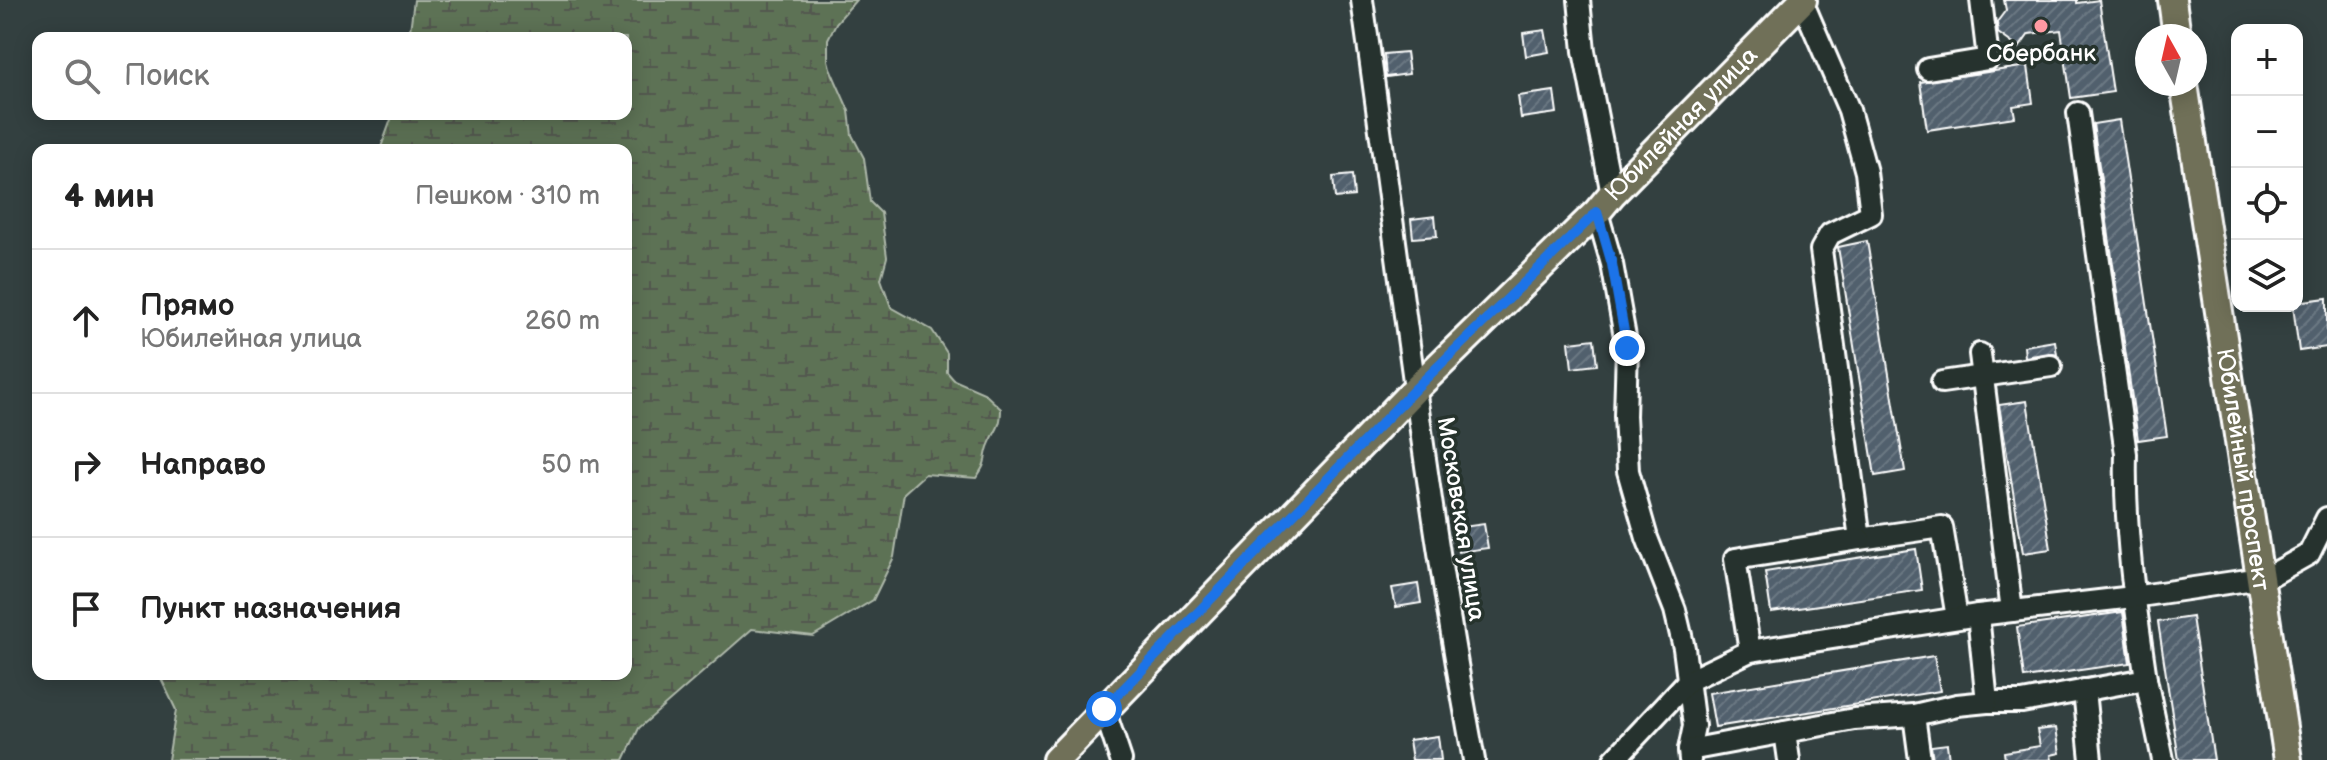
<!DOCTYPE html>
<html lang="ru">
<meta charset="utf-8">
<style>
:root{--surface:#fff;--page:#f6f6f6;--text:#222;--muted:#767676;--line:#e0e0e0}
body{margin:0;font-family:"Balsamiq Sans",sans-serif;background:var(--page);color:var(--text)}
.controls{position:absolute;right:24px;top:24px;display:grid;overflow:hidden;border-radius:16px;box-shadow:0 4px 20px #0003}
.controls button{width:72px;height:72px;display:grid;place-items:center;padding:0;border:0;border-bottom:2px solid var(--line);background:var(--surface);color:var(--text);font:40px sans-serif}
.compass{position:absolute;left:2135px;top:24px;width:72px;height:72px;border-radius:50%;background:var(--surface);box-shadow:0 4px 20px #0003;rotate:352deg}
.stop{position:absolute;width:24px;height:24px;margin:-18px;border:6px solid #1a73e8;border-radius:50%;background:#fff}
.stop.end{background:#1a73e8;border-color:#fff;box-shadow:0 2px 8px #0008}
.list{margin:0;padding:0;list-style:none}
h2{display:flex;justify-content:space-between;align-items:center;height:104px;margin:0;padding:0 32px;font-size:34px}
h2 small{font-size:26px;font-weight:400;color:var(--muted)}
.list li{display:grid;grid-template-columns:52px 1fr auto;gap:24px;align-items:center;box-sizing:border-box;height:144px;padding:0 32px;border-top:2px solid var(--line)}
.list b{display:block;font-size:30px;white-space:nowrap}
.list p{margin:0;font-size:26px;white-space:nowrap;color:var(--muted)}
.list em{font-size:26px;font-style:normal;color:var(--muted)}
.icon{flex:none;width:44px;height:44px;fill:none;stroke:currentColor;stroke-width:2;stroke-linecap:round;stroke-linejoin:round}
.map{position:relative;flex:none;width:2327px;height:760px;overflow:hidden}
.search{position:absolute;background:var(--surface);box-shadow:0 4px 20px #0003;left:32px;top:32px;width:600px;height:88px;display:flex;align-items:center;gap:20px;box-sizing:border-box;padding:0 28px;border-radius:16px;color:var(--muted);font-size:30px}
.panel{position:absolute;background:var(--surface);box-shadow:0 4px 20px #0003;left:32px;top:144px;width:600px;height:536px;border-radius:16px}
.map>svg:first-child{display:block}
.wetland{fill:url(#wetland-marsh);stroke:#aeb8aa;stroke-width:2}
.building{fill:url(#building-hatch);stroke:#fff;stroke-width:2}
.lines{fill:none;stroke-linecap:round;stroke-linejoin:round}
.minor-casing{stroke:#fff;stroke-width:26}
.major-casing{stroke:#fff;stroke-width:32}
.minor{stroke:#26332d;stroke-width:20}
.major{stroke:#706f59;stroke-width:26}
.route{stroke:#1a73e8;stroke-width:10}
.poi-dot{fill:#ff9aa2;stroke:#26332d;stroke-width:3}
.labels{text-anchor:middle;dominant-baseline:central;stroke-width:7;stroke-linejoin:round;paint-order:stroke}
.poi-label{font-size:24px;fill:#fff;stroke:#26332d}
.street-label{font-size:24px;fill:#fff;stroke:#26332d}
</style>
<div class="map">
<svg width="2327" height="760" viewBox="0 0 2327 760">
<defs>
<pattern id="wetland-marsh" width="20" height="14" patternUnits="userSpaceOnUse" patternTransform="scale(2)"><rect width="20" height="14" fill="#5d7255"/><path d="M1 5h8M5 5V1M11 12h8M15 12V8" fill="none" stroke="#52594f"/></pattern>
<pattern id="building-hatch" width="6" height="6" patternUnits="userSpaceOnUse" patternTransform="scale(2)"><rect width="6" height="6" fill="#51606d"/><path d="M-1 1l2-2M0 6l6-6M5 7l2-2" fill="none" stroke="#6b7883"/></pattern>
</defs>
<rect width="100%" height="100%" fill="#334040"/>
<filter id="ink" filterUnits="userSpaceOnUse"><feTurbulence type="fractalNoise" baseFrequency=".0125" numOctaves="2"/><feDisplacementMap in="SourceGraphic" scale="16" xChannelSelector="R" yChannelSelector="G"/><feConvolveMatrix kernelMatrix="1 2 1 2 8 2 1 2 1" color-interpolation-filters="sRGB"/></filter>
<g filter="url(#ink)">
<path class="wetland" d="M414 0H856L836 23 828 39V60L830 68 849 111 852 135 864 158 870 202 881 213 887 257 881 279 891 307 932 330 947 353V372L954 380 984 393 1001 409C1001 430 994 430 988 447 983 463 988 461 976 478L925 474 904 493 894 557 873 600 813 636 752 629 639 728 624 760H168L176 710 159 674H626V150H380L393 114H626V38H409Z"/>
<g class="building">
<polygon points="2004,0 2077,0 2077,3 2099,0 2113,92 2071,98 2061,30 2029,34 2019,48 1998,33 1997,22 2006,10"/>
<polygon points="1545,30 1549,52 1526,56 1523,33"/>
<polygon points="1406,52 1409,74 1386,77 1384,54"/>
<polygon points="2028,66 2033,103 2013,106 2015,117 1927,130 1920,82"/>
<polygon points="1554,91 1557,113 1521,118 1518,96"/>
<polygon points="2119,120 2167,436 2138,440 2093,124"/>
<polygon points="1352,175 1354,196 1335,198 1333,177"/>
<polygon points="1435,216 1437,236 1413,238 1411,219"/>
<polygon points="1867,241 1905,471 1875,476 1838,247"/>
<polygon points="2327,298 2327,347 2299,351 2293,306 2297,306 2297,302"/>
<polygon points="1594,339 1597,365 1572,368 1569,342"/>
<polygon points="2055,341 2057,355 2049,353 2025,357 2024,346"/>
<polygon points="2027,401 2051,549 2023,553 1999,405"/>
<polygon points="1484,524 1488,548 1458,552 1455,528"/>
<polygon points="1916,549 1922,590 1771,612 1765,572"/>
<polygon points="1418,584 1421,603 1396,607 1392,588"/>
<polygon points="2123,612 2130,663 2024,678 2017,627"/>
<polygon points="2192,617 2214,760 2179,760 2158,622"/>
<polygon points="1934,656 1940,691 1715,727 1709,693"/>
<polygon points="2056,728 2060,753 2051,755 2052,760 2005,760 2004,752 2040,746 2037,730"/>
<polygon points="1438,736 1441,760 1412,760 1409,740"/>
<polygon points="1947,744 1949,760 1933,760 1931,746"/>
</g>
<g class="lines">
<defs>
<g id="minor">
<path d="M1362 0C1398 253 1427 508 1474 760"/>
<polyline points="1579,0 1584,51 1612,194"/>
<polyline points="1802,1 1849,110 1866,172 1871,214 1830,234 1821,250 1860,539 1942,527 1957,618"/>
<polyline points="1928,69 1988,59 1981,0"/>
<polyline points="1597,212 1612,264 1627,348 1625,416 1628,471 1647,538 1675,610 1684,648 1694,726 1689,750 1690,760"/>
<polyline points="1980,354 2012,611"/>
<polyline points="1942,382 2051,366"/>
<polyline points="1750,651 1735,559 1860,539"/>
<polyline points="2146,679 2163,760"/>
<polyline points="2084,690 2091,760"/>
<path d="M1987 702H2022L2146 679C2135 604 2124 530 2126 454L2078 113"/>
<polyline points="1104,709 1121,760"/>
<polyline points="1914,715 1920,760"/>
<polyline points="1785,732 1789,760"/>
<polyline points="1689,750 1854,719 1914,715 1957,705 1987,702 1978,615"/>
<polyline points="1614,760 1688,681 1750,651 1978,615 2133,597 2268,577 2309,554 2327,518"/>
</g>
<g id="major">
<polyline points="2172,0 2177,36"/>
<path id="s1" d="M2184 84 2288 760"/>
<path id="s2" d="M1056 760 1415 389 1597 212 1612 194 1803 0"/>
</g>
</defs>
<use href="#minor" class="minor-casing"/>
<use href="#major" class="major-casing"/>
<use href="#minor" class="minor"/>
<use href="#major" class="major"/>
</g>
</g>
<g class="lines" filter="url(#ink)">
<polyline class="route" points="1104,709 1415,389 1597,212 1612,264 1627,348"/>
</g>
<circle class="poi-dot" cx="2041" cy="26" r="8"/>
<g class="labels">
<g class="poi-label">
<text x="2041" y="53">Сбербанк</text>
</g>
<g class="street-label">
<text stroke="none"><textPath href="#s2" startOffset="892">Юбилейная улица</textPath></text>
<text stroke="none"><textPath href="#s1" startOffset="390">Юбилейный проспект</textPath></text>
<text transform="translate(1461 519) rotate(81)">Московская улица</text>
</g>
</g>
</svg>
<div class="controls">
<button>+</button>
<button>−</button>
<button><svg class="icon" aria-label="locate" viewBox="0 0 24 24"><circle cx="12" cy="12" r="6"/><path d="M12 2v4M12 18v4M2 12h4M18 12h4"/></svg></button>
<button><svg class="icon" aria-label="layers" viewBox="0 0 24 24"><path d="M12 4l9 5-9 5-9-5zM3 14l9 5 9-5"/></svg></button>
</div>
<svg class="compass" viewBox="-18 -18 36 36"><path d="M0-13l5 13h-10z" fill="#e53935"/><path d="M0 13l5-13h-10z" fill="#767676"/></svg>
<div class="stop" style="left:1104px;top:709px"></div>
<div class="stop end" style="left:1627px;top:348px"></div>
<div class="search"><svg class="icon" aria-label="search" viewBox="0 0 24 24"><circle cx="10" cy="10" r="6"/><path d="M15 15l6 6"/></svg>Поиск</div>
<section class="panel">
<h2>4 мин<small>Пешком · 310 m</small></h2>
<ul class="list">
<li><svg class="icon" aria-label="ahead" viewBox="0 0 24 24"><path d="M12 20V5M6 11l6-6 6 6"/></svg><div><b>Прямо</b><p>Юбилейная улица</p></div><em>260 m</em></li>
<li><svg class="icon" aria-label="right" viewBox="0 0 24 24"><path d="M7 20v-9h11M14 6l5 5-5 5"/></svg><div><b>Направо</b></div><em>50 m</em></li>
<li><svg class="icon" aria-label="arrive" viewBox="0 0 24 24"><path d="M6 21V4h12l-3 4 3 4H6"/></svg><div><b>Пункт назначения</b></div></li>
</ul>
</section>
</div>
